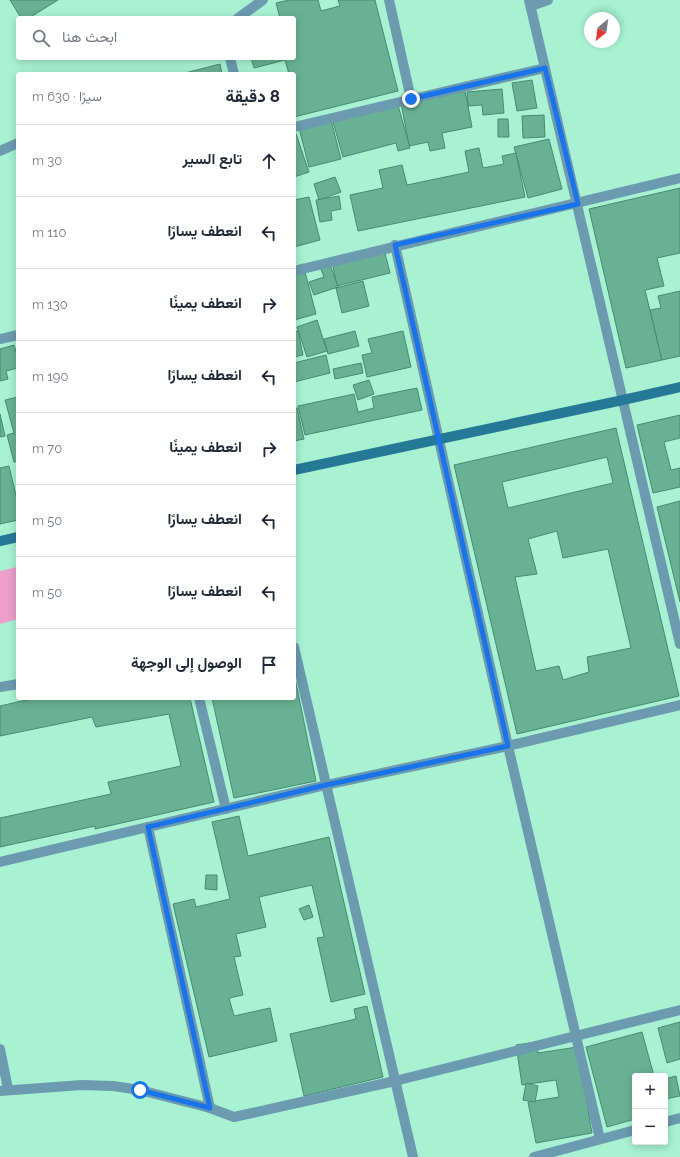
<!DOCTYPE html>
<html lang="ar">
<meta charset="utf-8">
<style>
:root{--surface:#fff;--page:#f6f6f7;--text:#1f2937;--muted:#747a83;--line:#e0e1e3}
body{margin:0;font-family:Raleway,Vazirmatn,sans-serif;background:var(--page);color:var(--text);direction:rtl}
.controls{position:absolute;right:12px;bottom:12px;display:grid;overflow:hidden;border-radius:4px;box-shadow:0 2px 10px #0003}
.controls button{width:36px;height:36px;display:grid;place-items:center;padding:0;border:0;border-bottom:1px solid var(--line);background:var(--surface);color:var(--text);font:20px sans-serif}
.compass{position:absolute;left:584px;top:12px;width:36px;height:36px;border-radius:50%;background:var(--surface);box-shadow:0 2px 10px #0003;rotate:209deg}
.stop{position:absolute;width:12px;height:12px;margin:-9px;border:3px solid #1a73e8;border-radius:50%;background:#fff}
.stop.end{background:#1a73e8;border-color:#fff;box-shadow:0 1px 4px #0008}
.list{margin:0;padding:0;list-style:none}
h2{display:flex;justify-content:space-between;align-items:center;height:52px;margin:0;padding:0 16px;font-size:17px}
h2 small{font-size:13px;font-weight:400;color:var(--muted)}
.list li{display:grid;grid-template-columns:26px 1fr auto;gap:12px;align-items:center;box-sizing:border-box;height:72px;padding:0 16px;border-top:1px solid var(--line)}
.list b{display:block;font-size:15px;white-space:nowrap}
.list em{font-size:13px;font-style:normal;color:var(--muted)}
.icon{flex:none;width:22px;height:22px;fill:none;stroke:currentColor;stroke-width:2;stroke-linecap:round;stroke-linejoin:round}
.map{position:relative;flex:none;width:680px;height:1157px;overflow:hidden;direction:ltr}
.search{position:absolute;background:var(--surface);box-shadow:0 2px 10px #0003;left:16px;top:16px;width:280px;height:44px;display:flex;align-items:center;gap:10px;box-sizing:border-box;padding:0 14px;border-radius:4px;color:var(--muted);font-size:15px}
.panel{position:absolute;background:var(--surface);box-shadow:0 2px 10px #0003;left:16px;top:72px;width:280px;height:628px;border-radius:4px;direction:rtl}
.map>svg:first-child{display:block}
.green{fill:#eca0c9}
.building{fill:#69b194;stroke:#448c70;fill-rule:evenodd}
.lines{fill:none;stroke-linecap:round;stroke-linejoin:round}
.street{stroke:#6c9baf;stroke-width:10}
.secondary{stroke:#267996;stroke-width:10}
.route{stroke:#1a73e8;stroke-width:5}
</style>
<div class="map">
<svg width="680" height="1157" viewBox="0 0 680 1157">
<rect width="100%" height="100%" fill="#a8f2d3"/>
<polygon class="green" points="17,567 18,619 0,624 0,571"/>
<g class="building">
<polygon points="10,0 58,0 29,18 21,18"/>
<polygon points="289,0 318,0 321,11 340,6 338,0 375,0 398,91 294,117 294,74 289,74 285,60 254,68 251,58 294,58 294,18 280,18 276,3"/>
<polygon points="220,64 222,74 181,74"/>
<polygon points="532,80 537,108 517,111 512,83"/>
<polygon points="502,89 504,113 483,115 482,105 468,106 467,92"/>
<polygon points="465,91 472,127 442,133 445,148 430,151 428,142 409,146 401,103"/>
<polygon points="398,105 410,148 398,151 396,143 343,157 333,122"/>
<polygon points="544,115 545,137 523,138 522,116"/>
<polygon points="498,119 508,119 509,137 498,137"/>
<polygon points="331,120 341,159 309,167 299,128"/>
<polygon points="294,128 309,172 294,177"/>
<polygon points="549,139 562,189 528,198 514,147"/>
<polygon points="479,148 483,168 504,164 502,156 516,153 525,197 358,231 350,195 383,188 379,170 402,165 407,185 469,172 465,151"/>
<polygon points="335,177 341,192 319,200 314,184"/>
<polygon points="680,188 680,253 657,258 664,286 645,290 662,360 626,368 589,209"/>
<polygon points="339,196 341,209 331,211 332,220 320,222 316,200"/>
<polygon points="309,197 320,240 294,247 294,200"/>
<polygon points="384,249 390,273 337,286 332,262"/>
<polygon points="328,259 338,287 314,295 309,282 324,277 318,262"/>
<polygon points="303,264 316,314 294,320 294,267"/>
<polygon points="363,281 369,306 342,313 336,288"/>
<polygon points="680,291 680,356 662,360 650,310 661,308 658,296"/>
<polygon points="317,320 327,351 307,357 297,327"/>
<polygon points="298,331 303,355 294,357 294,332"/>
<polygon points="355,331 359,346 328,354 324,339"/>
<polygon points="403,331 411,367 367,377 362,355 372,353 368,339"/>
<polygon points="14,345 18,358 18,368 6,371 8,379 0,381 0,349"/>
<polygon points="326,355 330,373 294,382 294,363"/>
<polygon points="361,363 363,373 335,379 333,369"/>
<polygon points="369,380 374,394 358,400 353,385"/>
<polygon points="417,388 422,410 305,435 298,406 354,394 358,412 374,408 372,397"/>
<polygon points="18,397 18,461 14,462 7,435 14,433 5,400"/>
<polygon points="294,408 297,408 304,439 294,441"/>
<polygon points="0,414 5,436 0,437"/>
<polygon points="680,415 680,438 664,442 671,470 680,468 680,487 653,493 637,425"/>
<path d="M616 428 679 696 517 734 454 465ZM607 457 613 483 508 508 502 482ZM557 531 563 558 608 549 631 648 587 657 589 672 563 680 559 666 536 671 515 577 537 574 528 539Z"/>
<polygon points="9,466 18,504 18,520 0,524 0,468"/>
<polygon points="680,501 680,602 657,507"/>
<polygon points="294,673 316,781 234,798 212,698 294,698"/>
<polygon points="35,698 190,698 214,802 95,829 95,826 0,847 0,818 111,794 108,782 181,766 169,714 96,727 92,717 0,736 0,706"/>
<polygon points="239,816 248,856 329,837 365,994 331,1002 317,938 324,937 312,885 259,897 266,927 236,934 241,956 234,957 243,995 229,998 234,1016 270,1008 277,1041 209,1057 173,904 194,899 196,907 230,899 212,822"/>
<polygon points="206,875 217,875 217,890 205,889"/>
<polygon points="309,905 313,917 304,920 299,909"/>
<polygon points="367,1006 383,1077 304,1096 290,1034 356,1019 354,1009"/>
<polygon points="680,1022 680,1059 667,1063 658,1028"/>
<polygon points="642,1032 654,1076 635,1076 635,1119 607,1127 586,1047"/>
<polygon points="536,1042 538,1053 577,1047 592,1133 536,1143 528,1102 559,1097 556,1080 522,1085 516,1045"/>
<polygon points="676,1076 680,1096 665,1099 665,1079"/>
<polygon points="526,1083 538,1086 535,1102 523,1100"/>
</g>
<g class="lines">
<g class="street">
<polyline points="389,0 411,99"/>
<polyline points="529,0 680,644"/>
<polyline points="531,6 548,0"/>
<polyline points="238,18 263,0"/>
<polyline points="230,58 234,74"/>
<polyline points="294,127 545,68"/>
<polyline points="0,151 18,143"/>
<polyline points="395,245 508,746 600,1139"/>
<polyline points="294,271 680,178"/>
<polyline points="0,339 18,335"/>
<polyline points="294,647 413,1157"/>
<polyline points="0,687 18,684"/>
<polyline points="199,698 226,809"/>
<polyline points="148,827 210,1108"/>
<polyline points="0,862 326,785 508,746 680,705"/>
<polyline points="0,1049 8,1089"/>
<polyline points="0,1091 82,1085 113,1086 140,1090 210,1108 234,1117 395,1081 680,1010"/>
<polyline points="665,1122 680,1118"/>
<polyline points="534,1157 635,1130"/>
</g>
<g class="secondary">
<polyline points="294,470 623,400 680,387"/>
<polyline points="0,541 18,537"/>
</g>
</g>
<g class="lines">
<polyline class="route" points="140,1090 210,1108 148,827 326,785 508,746 395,245 578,204 545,68 411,99"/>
</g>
</svg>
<div class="controls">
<button>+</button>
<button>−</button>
</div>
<svg class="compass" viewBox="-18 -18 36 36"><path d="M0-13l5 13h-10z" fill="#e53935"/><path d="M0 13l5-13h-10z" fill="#747a83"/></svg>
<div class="stop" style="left:140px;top:1090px"></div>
<div class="stop end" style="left:411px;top:99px"></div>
<div class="search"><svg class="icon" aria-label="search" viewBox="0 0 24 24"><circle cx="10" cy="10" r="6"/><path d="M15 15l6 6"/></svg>ابحث هنا</div>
<section class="panel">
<h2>8 دقيقة<small>سيرًا · 630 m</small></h2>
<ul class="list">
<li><svg class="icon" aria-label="ahead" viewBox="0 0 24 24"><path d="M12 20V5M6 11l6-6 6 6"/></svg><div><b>تابع السير</b></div><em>30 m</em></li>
<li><svg class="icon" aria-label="left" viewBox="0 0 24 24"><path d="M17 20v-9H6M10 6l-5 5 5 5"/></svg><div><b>انعطف يسارًا</b></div><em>110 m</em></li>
<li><svg class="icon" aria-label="right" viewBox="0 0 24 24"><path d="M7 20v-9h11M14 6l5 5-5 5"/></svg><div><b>انعطف يمينًا</b></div><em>130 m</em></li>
<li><svg class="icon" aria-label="left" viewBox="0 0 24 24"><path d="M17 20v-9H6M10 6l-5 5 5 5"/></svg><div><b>انعطف يسارًا</b></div><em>190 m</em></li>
<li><svg class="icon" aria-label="right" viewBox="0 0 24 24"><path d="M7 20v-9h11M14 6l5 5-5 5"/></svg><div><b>انعطف يمينًا</b></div><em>70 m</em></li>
<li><svg class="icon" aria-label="left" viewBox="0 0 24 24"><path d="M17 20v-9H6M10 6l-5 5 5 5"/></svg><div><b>انعطف يسارًا</b></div><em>50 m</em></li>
<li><svg class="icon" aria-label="left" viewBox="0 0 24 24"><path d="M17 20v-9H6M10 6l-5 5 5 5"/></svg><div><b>انعطف يسارًا</b></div><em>50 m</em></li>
<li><svg class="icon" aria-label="arrive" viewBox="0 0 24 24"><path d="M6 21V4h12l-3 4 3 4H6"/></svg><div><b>الوصول إلى الوجهة</b></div></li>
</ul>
</section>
</div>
